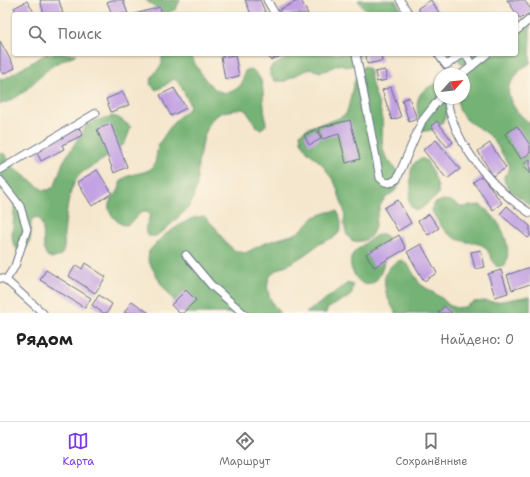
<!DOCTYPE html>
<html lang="ru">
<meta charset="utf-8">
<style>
:root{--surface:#fff;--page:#f6f6f6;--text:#222;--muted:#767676;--line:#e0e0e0;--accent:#7c3aed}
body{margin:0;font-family:"Shantell Sans",sans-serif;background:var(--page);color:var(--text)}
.compass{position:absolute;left:434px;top:68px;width:36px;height:36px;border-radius:50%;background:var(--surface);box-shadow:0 1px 3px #0004;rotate:63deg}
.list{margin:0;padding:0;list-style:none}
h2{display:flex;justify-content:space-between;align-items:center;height:52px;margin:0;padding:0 16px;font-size:17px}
h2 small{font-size:13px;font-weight:400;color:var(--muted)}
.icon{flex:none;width:22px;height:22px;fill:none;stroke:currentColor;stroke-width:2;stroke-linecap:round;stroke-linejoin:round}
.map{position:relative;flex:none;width:530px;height:313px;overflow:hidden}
.search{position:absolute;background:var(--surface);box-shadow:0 1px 3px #0004;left:12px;right:12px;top:12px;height:44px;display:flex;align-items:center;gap:10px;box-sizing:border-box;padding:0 14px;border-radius:4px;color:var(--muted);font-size:15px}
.sheet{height:108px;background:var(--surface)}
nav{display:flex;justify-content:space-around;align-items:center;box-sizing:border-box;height:56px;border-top:1px solid var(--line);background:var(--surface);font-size:11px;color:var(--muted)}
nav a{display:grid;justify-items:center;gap:2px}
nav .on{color:var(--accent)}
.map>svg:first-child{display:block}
.forest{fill:#74b274;stroke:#487069}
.building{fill:#c3a2e3}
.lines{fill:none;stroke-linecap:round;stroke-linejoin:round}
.lane-casing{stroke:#676f85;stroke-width:9}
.lane{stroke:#fff;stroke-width:7}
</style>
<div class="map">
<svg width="530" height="313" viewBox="0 0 530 313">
<rect width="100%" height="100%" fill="#fcf5e5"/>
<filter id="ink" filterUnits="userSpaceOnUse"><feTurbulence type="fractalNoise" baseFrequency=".025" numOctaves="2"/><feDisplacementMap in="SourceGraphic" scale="8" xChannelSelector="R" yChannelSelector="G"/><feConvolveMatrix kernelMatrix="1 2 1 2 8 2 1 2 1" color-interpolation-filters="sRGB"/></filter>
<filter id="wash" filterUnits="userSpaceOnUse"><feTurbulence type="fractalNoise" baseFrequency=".012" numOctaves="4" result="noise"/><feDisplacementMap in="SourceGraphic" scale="16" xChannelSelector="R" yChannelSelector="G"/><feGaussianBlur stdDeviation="0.9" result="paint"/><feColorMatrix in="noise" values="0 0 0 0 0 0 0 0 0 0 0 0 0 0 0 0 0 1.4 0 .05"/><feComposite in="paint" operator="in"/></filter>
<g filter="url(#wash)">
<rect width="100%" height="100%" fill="#f5e7cd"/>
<g class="forest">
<polygon points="146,0 180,0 176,9 166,14 151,5"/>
<polygon points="358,0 395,0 404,14 371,14 362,6"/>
<path d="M524 20 530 21V63C524 67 518 72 514 78 513 80 510 84 509 86 506 101 519 115 530 123V207C522 196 503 190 504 176L508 172 510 167C504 157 498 146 491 137 480 125 454 121 459 98H464C464 87 466 77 466 67L459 61 455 54H516V26Z"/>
<path d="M46 54H76C68 59 59 61 51 67 34 80 21 100 0 104V78L4 79Z"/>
<path d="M162 54H190C197 67 213 100 232 91 236 90 240 86 242 83 243 80 243 75 245 71L249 69C266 76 262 91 264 106 264 112 266 118 266 125L261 129 258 128 246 111 243 109 222 112 212 119 204 136 198 164 197 185 192 201 188 208 166 229 156 236H148C142 230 148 223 150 215L147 211H143C133 218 128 234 114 218 111 214 108 209 109 204 110 198 117 195 119 189 120 187 120 185 120 183 127 171 142 176 152 168 158 162 155 150 160 142 165 135 170 126 176 120 180 115 185 112 190 108 189 100 180 82 174 79L164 86 156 90 150 84 152 77 162 64Z"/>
<path d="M291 54H361L354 65 346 67 341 64 333 67 328 70 320 72 312 69 304 71 285 81H275L270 75V68C277 63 285 60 291 54Z"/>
<path d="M364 66 369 69C370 74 371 79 372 84 375 96 381 107 382 119 384 130 380 141 384 152 387 162 400 170 400 181 400 191 388 194 383 201 372 217 381 245 352 241L347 235 344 224 345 213 335 183 322 164 307 151 301 141 300 134C313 121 331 125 346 114 353 95 350 82 364 66Z"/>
<path d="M440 83V98H451V99C445 117 444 131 423 131 415 108 411 90 440 83Z"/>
<path d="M113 116 119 118 131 127C129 132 127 139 124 144 122 146 117 149 114 151 109 155 105 159 99 162 87 170 79 171 73 186 67 200 66 218 64 234 64 239 65 247 63 252 61 256 57 258 53 258 36 258 50 228 37 217L32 219C29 232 35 245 20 252 4 240 18 218 13 202 11 196 4 191 0 188V154L2 153 7 156 9 164 43 190H49L55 185 63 162 86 126 94 121Z"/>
<path d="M421 158 427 161C430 168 442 189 437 196 435 198 431 200 429 202 424 206 423 209 416 210 414 209 412 208 411 206 407 201 410 196 411 190 411 178 407 166 421 158Z"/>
<path d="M444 200 450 201 461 207 480 205C499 217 514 244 505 266L501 267 496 266C493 262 488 250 485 247 480 243 473 243 467 242 447 238 440 226 431 209L435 203Z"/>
<path d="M337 211C341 217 343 228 338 234 334 238 326 241 321 243 313 248 309 252 301 257 293 263 282 266 274 272 261 283 270 303 280 313H184L161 284 148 260 149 251 163 236 183 223 193 218 204 216 215 227 225 242 234 250 245 253 265 243 295 234 300 231 314 217 328 212Z"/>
<path d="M379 234H384L387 237C385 251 386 268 377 279 365 296 345 270 352 255 355 250 373 237 379 234Z"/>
<path d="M401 260 407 263 420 284 443 299 449 305 456 308 464 307 474 302 486 301 496 302 530 296V313H396C384 295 376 269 401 260Z"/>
<path d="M348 283 353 285C352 299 349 296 339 302 335 304 331 307 327 309L326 313H306Z"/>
</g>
<g id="blocks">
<g class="building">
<polygon points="40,0 59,0 63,14 44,14"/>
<polygon points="112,0 123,0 128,14 112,14 107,2"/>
<polygon points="245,0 260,0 266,14 251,14"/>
<polygon points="299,0 301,0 308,14 282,14 279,10"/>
<polygon points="431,0 440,14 421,14 418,8"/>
<polygon points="507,0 524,0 530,8 530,13 520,19"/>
<polygon points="27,1 35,14 18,14 14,8"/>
<polygon points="160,7 162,14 135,14"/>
<polygon points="0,41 15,68 3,74 0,70"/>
<polygon points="268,54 288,54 270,60"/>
<polygon points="366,54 381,54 382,61 367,64"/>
<polygon points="235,55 239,76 225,79 221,57"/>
<polygon points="385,70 387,80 377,82 375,72"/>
<polygon points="391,87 401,117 392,120 382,90"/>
<polygon points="174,88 186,108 171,116 160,95"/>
<polygon points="123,92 129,105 111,112 106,99"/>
<polygon points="409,97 417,119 409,122 402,100"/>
<polygon points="350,120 360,159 346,163 339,134 322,139 319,128"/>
<polygon points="437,121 453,142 447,147 431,126"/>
<polygon points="111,124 127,167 114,173 97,129"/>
<polygon points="517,126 530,145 530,153 521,159 505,134"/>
<polygon points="79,128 83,135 62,145 64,149 41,161 36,151"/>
<polygon points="316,129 321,139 309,145 304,135"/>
<polygon points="436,140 460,169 447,179 423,150"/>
<polygon points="490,143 506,168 493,176 478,151"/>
<polygon points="530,159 530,174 523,165"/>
<polygon points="97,170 112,193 92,206 77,182"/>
<polygon points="482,176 502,203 493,210 473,182"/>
<polygon points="398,200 411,223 398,231 384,208"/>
<polygon points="507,206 530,226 530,236 528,238 500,214"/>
<polygon points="429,214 439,228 428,235 418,221"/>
<polygon points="399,235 406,249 374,267 366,254"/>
<polygon points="421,244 437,273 424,281 407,252"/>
<polygon points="481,250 485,267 475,269 471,252"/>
<polygon points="85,263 106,277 95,293 69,276 76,265 82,269"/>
<polygon points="530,267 530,284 512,290 507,275"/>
<polygon points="46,270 91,298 85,308 40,280"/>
<polygon points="501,270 508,293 495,297 488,274"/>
<polygon points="186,290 196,300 183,313 179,313 171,305"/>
<polygon points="99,295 112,304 107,313 103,313 92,305"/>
<polygon points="132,301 149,313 124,313"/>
<polygon points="444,306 452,313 438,313"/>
</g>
</g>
</g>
<g filter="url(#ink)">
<use href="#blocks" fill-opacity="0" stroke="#676f85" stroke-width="1"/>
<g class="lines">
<defs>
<g id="lane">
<polyline points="267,0 275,14"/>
<polyline points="400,0 409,14"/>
<polyline points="516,31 530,19"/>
<polyline points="356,54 380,178 385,182 390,183 397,179 422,121 440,98"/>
<polyline points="438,54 446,65 463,54"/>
<polyline points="466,54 472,66"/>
<polyline points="462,74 487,54"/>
<path d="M447 98C448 104 449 111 451 116 463 154 497 192 530 213"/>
<polyline points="0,170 96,113"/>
<polyline points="0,180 20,206 27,229 15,266 6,280"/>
<polyline points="186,255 211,285 243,313"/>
<polyline points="0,278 6,280 43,313"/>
</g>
</defs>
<use href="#lane" class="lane-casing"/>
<use href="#lane" class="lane"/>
</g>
</g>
</svg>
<svg class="compass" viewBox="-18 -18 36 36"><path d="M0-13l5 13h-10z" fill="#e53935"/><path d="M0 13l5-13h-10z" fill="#767676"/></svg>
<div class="search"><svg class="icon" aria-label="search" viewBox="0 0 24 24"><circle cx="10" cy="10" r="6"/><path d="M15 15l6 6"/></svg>Поиск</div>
</div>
<section class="sheet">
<h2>Рядом<small>Найдено: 0</small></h2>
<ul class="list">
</ul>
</section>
<nav>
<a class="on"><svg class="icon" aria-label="map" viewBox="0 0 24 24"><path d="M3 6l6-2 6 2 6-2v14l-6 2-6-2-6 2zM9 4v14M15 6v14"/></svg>Карта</a>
<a><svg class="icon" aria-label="directions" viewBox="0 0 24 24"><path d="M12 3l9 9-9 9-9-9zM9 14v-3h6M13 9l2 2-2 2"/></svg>Маршрут</a>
<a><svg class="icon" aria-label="saved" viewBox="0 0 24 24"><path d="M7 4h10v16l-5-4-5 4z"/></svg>Сохранённые</a>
</nav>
